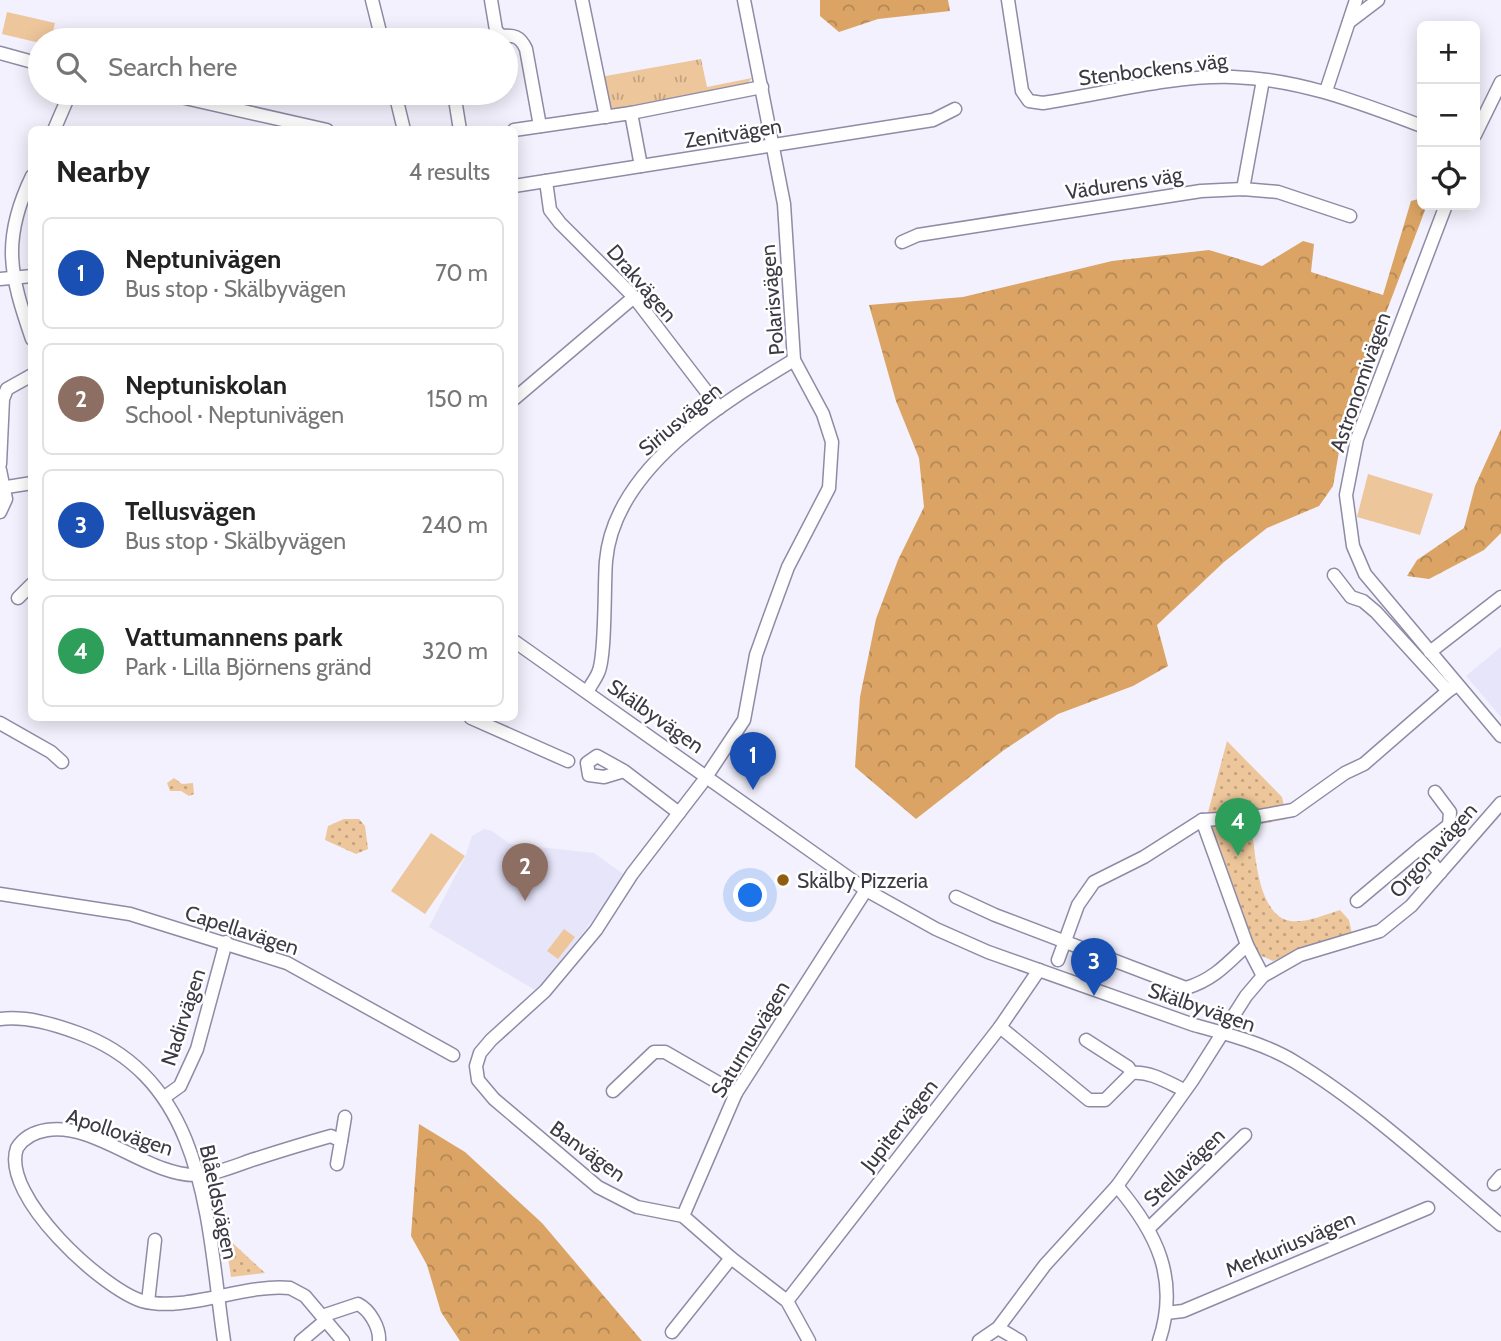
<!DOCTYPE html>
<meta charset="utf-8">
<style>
:root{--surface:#fff;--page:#f2f2f2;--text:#222;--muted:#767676;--line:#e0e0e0;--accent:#905c0f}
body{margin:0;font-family:Cabin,sans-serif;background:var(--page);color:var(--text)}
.controls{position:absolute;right:21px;top:21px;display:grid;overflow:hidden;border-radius:10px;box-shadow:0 4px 18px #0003}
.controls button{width:63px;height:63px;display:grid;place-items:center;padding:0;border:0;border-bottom:2px solid var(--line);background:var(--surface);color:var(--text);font:35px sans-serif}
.you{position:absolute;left:751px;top:896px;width:24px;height:24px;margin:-18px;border:5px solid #fff;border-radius:50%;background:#1a73e8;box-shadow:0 0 0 10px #1a73e833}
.badge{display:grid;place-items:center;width:46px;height:46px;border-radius:50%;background:var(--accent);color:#fff;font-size:23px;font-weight:700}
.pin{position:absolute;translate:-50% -58px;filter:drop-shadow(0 2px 4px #0008)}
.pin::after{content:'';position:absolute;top:37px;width:24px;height:21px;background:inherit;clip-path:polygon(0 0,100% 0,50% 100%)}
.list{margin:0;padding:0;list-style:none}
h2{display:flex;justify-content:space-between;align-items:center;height:91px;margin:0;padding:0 28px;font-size:30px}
h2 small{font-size:23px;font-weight:400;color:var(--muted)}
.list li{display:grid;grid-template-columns:46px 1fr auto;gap:21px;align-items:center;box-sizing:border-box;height:112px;margin:0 14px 14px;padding:0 14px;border:2px solid var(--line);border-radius:10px}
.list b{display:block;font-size:26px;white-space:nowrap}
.list p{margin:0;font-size:23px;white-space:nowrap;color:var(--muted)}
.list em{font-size:23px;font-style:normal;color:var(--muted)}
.icon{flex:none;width:38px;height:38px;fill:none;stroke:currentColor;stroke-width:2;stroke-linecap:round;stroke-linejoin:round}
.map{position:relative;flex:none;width:1501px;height:1341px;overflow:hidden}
.search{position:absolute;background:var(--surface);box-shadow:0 4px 18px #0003;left:28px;top:28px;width:490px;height:77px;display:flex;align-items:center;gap:18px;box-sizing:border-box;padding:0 24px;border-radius:38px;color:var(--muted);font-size:26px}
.panel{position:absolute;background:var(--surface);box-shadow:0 4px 18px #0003;left:28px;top:126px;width:490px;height:595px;border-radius:10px}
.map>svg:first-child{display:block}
.built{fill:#e7e5fa}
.grass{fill:url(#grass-tufts)}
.forest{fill:url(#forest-crowns)}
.park{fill:url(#park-dots)}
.pitch{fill:#eec69b}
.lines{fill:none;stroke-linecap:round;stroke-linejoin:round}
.minor-casing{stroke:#8e8ba5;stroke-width:15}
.minor{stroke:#fff;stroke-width:12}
.poi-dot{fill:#905c0f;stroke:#fff;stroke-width:2.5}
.labels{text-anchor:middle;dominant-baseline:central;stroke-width:5;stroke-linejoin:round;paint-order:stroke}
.street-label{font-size:21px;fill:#3b3a45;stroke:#fff}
.poi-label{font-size:21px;fill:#3b3a45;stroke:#fff;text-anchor:start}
</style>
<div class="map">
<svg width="1501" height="1341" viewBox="0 0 1501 1341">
<defs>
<pattern id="grass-tufts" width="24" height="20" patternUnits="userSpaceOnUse" patternTransform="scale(1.75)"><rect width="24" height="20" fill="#eec69b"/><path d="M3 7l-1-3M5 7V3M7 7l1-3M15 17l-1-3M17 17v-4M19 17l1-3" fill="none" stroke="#c2a280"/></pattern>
<pattern id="forest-crowns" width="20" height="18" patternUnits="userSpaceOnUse" patternTransform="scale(1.75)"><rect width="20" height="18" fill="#dba464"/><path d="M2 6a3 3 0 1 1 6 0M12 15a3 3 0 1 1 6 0" fill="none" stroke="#b38754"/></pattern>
<pattern id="park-dots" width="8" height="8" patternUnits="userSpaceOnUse" patternTransform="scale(1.75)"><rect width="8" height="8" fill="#eec69b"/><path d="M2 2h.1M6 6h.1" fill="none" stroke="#c2a280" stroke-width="1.8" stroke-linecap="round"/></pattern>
</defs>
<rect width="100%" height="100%" fill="#f2f1fd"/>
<g class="built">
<polygon points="1501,647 1501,717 1466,676"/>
<polygon points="484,829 492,831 510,844 594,853 626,876 550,976 535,990 429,927 465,857 472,836"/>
</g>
<polygon class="grass" points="701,59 707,87 752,78 747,84 612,110 605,105 600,77"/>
<g class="forest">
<polygon points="820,0 948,0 950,11 878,19 839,32 820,16"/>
<polygon points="1422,198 1422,205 1427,205 1344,423 1333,486 1319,506 1267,528 1224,562 1157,625 1168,666 1133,686 1058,714 1004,750 916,819 855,767 860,697 876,619 898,560 924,507 919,458 896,401 869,305 963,297 1112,261 1209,250 1262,266 1303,241 1314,244 1311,272 1383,295 1411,201"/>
<polygon points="1501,429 1501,533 1484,550 1429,579 1407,576 1417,560 1464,528 1475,486"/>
<polygon points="419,1124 465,1152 542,1223 642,1341 460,1341 441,1312 427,1265 411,1236"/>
</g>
<g class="park">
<path d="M1227 741 1282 797 1287 819 1251 826C1256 852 1256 908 1286 920 1302 925 1324 915 1340 910L1349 920 1352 934 1319 942 1273 961 1257 954 1206 820Z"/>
<polygon points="174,778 182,784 193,783 194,794 189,796 181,791 170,791 167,783"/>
<polygon points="344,819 359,819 365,826 368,849 356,854 325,840 328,826"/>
<polygon points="225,1236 265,1273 231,1277"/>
</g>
<g class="pitch">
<polygon points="7,12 55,23 51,40 40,40 40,43 2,34"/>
<polygon points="1368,474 1433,494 1420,535 1357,517"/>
<polygon points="431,833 465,856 425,914 391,891"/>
<polygon points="564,929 575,937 558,959 547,951"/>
</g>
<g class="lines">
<defs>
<g id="minor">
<polyline points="372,0 382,40"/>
<path d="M491 0 496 30 501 36C514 35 520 36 526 49L540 126"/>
<polyline points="582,0 606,117"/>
<polyline points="744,0 784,204 794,360 823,414 832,442 829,488 788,567 770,616 756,655 744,720 702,783 632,874 596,930 545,991 491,1040 480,1053 476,1066 478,1080 494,1099 598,1187 637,1207 683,1216 731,1258 787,1301 809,1341"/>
<path d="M1008 0 1022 91 1029 101 1043 103C1103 94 1172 75 1233 77 1300 79 1360 103 1422 126"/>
<polyline points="1349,22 1378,0"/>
<polyline points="0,53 40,64"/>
<polyline points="1326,91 1356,0"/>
<polyline points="163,93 327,130"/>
<polyline points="395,93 404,130"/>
<polyline points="454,93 460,130"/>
<polyline points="631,113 762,87"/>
<polyline points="54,130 70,93"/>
<polyline points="514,130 631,113 641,166"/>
<polyline points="1475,135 1501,82"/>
<path d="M32 176C1 240 10 275 32 339"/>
<polyline points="546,181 550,210 560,223 634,297 719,408"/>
<polyline points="514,186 933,120 955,109"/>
<polyline points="1243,189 1263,80"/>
<polyline points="1446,205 1357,439 1346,495 1353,546 1365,574 1501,736"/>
<polyline points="902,242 918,235 1201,191 1243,189 1278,192 1350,216"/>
<polyline points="0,279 32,276"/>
<polyline points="514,399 634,297"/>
<polyline points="0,464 3,399 7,389 32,375"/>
<polyline points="0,470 6,499 0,512"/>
<polyline points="0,488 32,483"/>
<polyline points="1334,575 1351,597 1363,601 1376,612 1448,691 1454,687"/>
<polyline points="18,598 32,584"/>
<path d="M514 641 866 890 936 929 988 952 1194 1025C1227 1034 1266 1044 1295 1062 1366 1105 1437 1171 1501 1225"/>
<polyline points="1430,652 1501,597"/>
<path d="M587 692C590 686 595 680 598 673 606 658 604 583 606 561 614 468 722 403 794 360"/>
<polyline points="471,718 568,761"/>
<polyline points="0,723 51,752 62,762"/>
<polyline points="624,771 597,756 587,763 589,775 604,777 624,771 679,813"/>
<polyline points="1435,792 1450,812 1449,825 1420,848 1440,873"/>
<polyline points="1202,820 1247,945 1263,976"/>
<polyline points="0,894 130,914 287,963 453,1055"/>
<path d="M956 897 995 915 1186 988C1213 980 1227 964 1247 945"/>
<polyline points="1357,901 1420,848"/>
<polyline points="1058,960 1078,905 1094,882 1144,857 1202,820 1254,817 1293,810 1345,773 1364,764 1448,691"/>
<path d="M0 1019C27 1016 53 1024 78 1033 208 1080 207 1225 224 1341"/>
<path d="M1000 1027 1089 1100H1105L1132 1073C1150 1071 1167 1082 1184 1090"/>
<polyline points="1086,1040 1128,1067 1132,1073"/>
<polyline points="613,1091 654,1052 665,1052 736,1093"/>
<polyline points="166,1096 180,1086 197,1049 226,942"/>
<polyline points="341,1141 345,1117"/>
<path d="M337 1164 341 1141 331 1136C306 1143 280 1151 255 1159 237 1165 217 1174 198 1175 149 1177 96 1122 47 1130 34 1132 24 1137 17 1148 0 1196 103 1289 142 1301 184 1313 246 1283 290 1288L305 1296 343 1341"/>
<polyline points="1494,1184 1501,1176"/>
<path d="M1117 1186C1156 1232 1180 1279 1159 1341"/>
<polyline points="683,1216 736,1093 866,890"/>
<polyline points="1149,1228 1245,1135"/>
<polyline points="787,1301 1000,1027 1039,970"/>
<polyline points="148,1302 155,1240"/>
<polyline points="1166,1313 1183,1311 1428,1208"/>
<path d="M322 1316 358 1304C370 1310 380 1328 379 1341"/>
<polyline points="998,1328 1020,1341"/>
<polyline points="672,1332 731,1258"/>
<polyline points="301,1341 326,1320"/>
<polyline points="979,1341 998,1328 1045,1265 1117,1186 1192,1081 1246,996 1263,976 1300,955 1380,931 1411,906 1501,803"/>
</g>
</defs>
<use href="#minor" class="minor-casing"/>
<use href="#minor" class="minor"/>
</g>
<circle class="poi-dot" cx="783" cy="880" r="7"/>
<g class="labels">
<g class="street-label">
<text transform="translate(1153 69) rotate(-7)">Stenbockens väg</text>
<text transform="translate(733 133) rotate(-9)">Zenitvägen</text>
<text transform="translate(1124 183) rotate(-9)">Vädurens väg</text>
<text transform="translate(642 283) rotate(49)">Drakvägen</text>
<text transform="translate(772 300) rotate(-95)">Polarisvägen</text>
<text transform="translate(1360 382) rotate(-71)">Astronomivägen</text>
<text transform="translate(680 419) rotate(-40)">Siriusvägen</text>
<text transform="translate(656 716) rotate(35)">Skälbyvägen</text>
<text transform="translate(1433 850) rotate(-48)">Orgonavägen</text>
<text transform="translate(242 930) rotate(18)">Capellavägen</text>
<text transform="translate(1202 1007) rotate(19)">Skälbyvägen</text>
<text transform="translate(183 1017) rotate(-72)">Nadirvägen</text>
<text transform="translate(750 1039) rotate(-59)">Saturnusvägen</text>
<text transform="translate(899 1125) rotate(-52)">Jupitervägen</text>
<text transform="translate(120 1132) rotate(18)">Apollovägen</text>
<text transform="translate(588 1151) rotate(36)">Banvägen</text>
<text transform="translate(1184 1167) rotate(-44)">Stellavägen</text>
<text transform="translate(219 1202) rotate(78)">Blåeldsvägen</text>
<text transform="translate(1290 1244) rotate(-23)">Merkuriusvägen</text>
</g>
<g class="poi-label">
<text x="797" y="880">Skälby Pizzeria</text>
</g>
</g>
</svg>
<div class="controls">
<button>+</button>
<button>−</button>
<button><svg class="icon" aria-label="locate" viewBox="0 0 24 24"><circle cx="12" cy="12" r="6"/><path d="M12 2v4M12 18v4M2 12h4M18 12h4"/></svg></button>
</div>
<div class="you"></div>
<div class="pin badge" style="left:753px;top:790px;background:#1a4fb4">1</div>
<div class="pin badge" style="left:525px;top:901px;background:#8d6e63">2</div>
<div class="pin badge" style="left:1094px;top:996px;background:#1a4fb4">3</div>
<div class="pin badge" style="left:1238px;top:856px;background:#2e9e5b">4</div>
<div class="search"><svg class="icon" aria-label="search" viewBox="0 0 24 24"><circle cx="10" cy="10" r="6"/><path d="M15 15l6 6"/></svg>Search here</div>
<section class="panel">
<h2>Nearby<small>4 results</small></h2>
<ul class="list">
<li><span class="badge" style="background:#1a4fb4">1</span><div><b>Neptunivägen</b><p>Bus stop · Skälbyvägen</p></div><em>70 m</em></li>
<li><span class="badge" style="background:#8d6e63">2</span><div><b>Neptuniskolan</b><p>School · Neptunivägen</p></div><em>150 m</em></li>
<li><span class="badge" style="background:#1a4fb4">3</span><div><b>Tellusvägen</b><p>Bus stop · Skälbyvägen</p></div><em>240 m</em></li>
<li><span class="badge" style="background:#2e9e5b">4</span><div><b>Vattumannens park</b><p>Park · Lilla Björnens gränd</p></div><em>320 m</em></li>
</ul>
</section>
</div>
